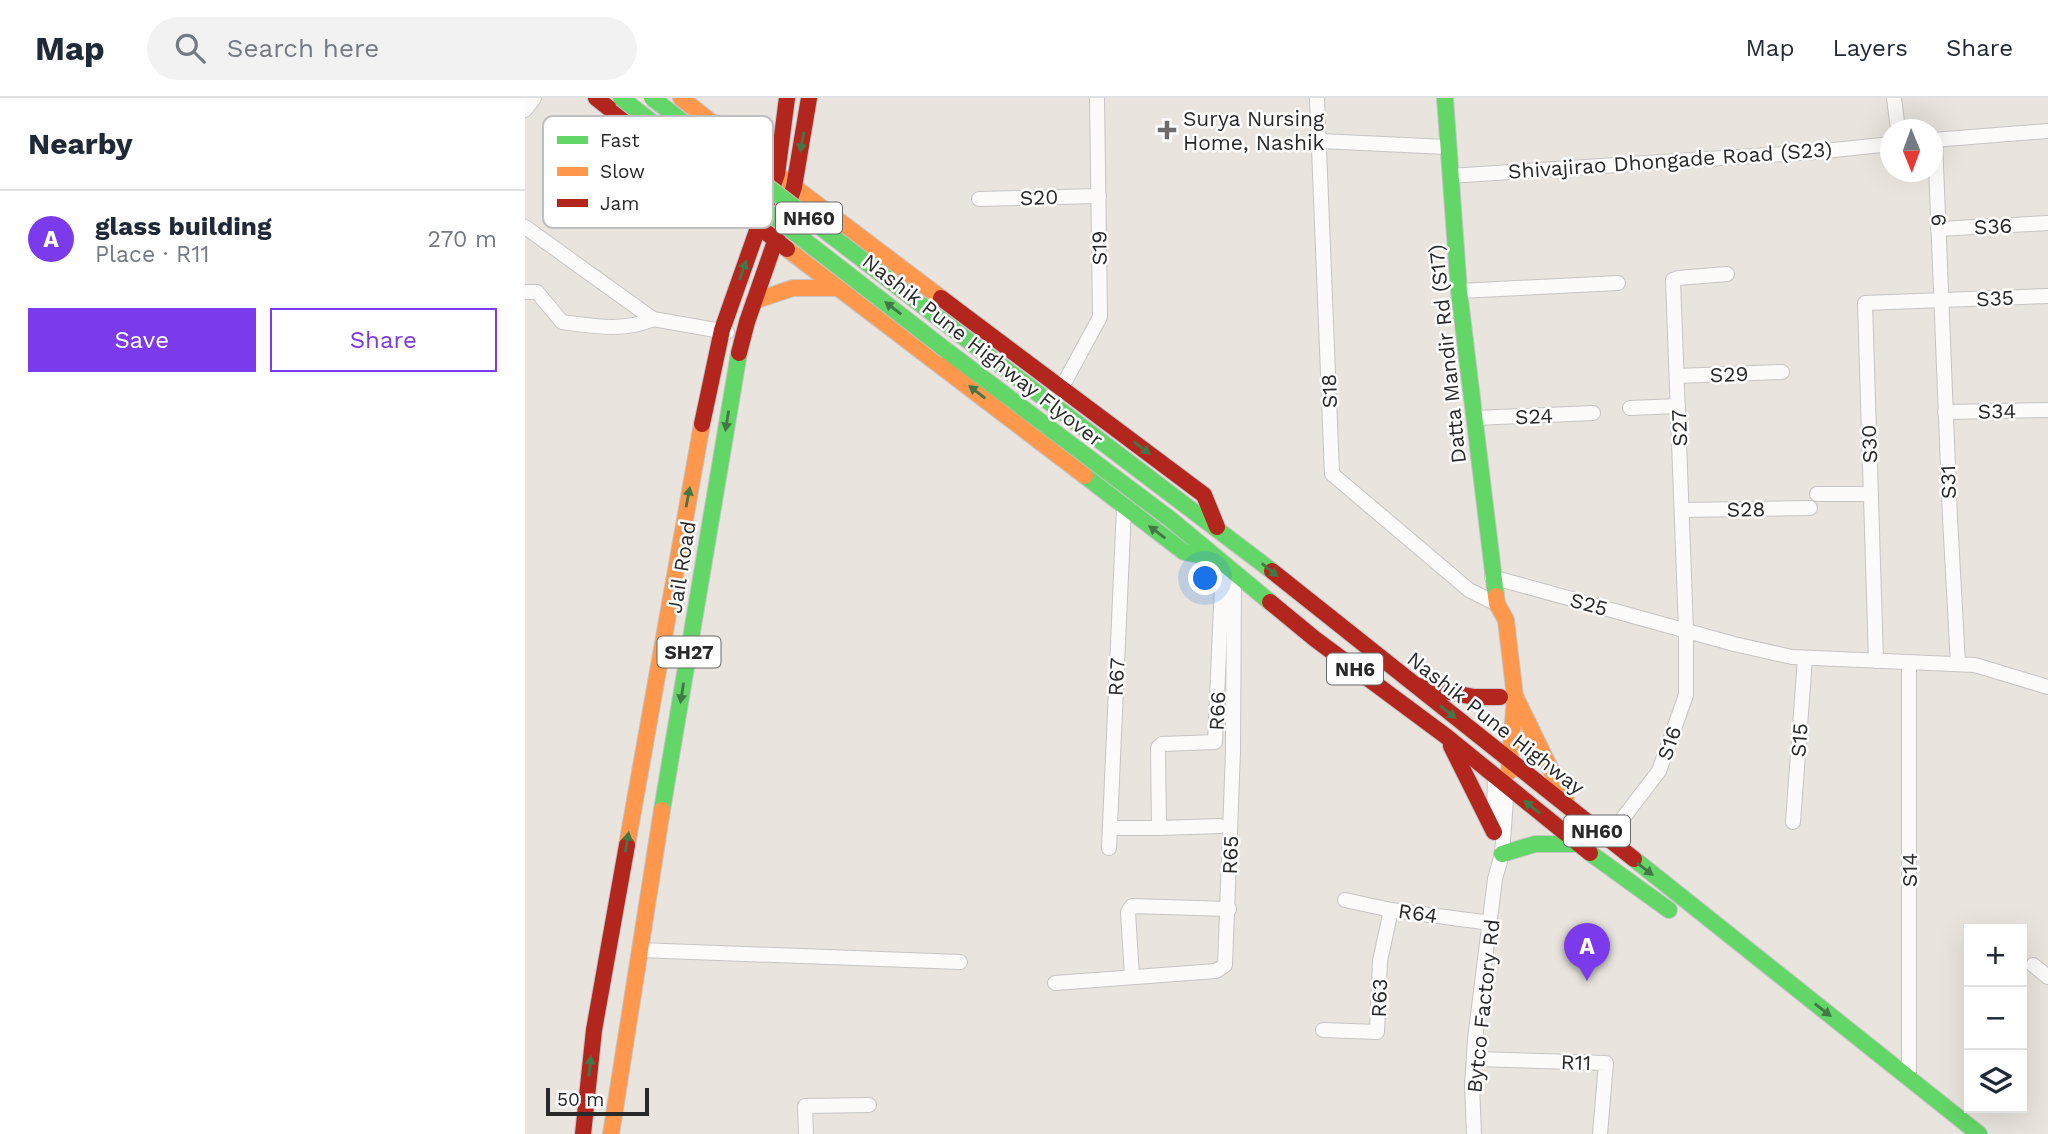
<!DOCTYPE html>
<meta charset="utf-8">
<style>
:root{--surface:#fff;--page:#f2f2f3;--text:#1f2937;--muted:#747a83;--line:#e0e1e3;--accent:#7c3aed}
body{margin:0;font-family:"Work Sans",sans-serif;background:var(--page);color:var(--text)}
.controls{position:absolute;right:21px;bottom:21px;display:grid;overflow:hidden;border-radius:0px;box-shadow:0 7px 28px #0002}
.controls button{width:63px;height:63px;display:grid;place-items:center;padding:0;border:0;border-bottom:2px solid var(--line);background:var(--surface);color:var(--text);font:35px sans-serif}
.compass{position:absolute;left:1355px;top:21px;width:63px;height:63px;border-radius:50%;background:var(--surface);box-shadow:0 7px 28px #0002;rotate:179deg}
.scale{position:absolute;left:21px;bottom:18px;width:103px;box-sizing:border-box;padding-left:7px;border:4px solid #292929;border-top:0;font-size:19px;line-height:24px;white-space:nowrap;color:#292929;-webkit-text-stroke:5px #fff;paint-order:stroke}
.you{position:absolute;left:681px;top:481px;width:24px;height:24px;margin:-18px;border:5px solid #fff;border-radius:50%;background:#1a73e8;box-shadow:0 0 0 10px #1a73e833}
.badge{display:grid;place-items:center;width:46px;height:46px;border-radius:50%;background:var(--accent);color:#fff;font-size:23px;font-weight:700}
.pin{position:absolute;translate:-50% -58px;filter:drop-shadow(0 2px 4px #0008)}
.pin::after{content:'';position:absolute;top:37px;width:24px;height:21px;background:inherit;clip-path:polygon(0 0,100% 0,50% 100%)}
.list{margin:0;padding:0;list-style:none}
h2{display:flex;justify-content:space-between;align-items:center;height:91px;margin:0;padding:0 28px;font-size:30px}
h2 small{font-size:23px;font-weight:400;color:var(--muted)}
.list li{display:grid;grid-template-columns:46px 1fr auto;gap:21px;align-items:center;box-sizing:border-box;height:98px;padding:0 28px;border-top:2px solid var(--line)}
.list b{display:block;font-size:26px;white-space:nowrap}
.list p{margin:0;font-size:23px;white-space:nowrap;color:var(--muted)}
.list em{font-size:23px;font-style:normal;color:var(--muted)}
.actions{display:flex;gap:14px;padding:21px 28px}
.actions a{flex:1;padding:16px 0;border:2px solid var(--accent);border-radius:0px;text-align:center;font-size:24px;color:var(--accent)}
.actions .main{background:var(--accent);color:#fff}
.icon{flex:none;width:38px;height:38px;fill:none;stroke:currentColor;stroke-width:2;stroke-linecap:round;stroke-linejoin:round}
.map{position:relative;flex:none;width:1523px;height:1036px;overflow:hidden}
header{display:flex;align-items:center;gap:42px;box-sizing:border-box;height:98px;padding:0 35px;background:var(--surface);border-bottom:2px solid var(--line)}
header strong{font-size:33px}
nav{display:flex;gap:38px;margin-inline-start:auto;font-size:24px}
.search{width:490px;height:63px;background:var(--page);display:flex;align-items:center;gap:18px;box-sizing:border-box;padding:0 24px;border-radius:38px;color:var(--muted);font-size:26px}
main{display:flex}
aside{flex:1;background:var(--surface)}
.map>svg:first-child{display:block}
.lines{fill:none;stroke-linecap:round;stroke-linejoin:round}
.street-casing{stroke:#c6c4c4;stroke-width:16}
.fast-casing{stroke:#c6c4c4;stroke-width:18}
.slow-casing{stroke:#c6c4c4;stroke-width:18}
.jam-casing{stroke:#c6c4c4;stroke-width:18}
.street{stroke:#fcfbfa;stroke-width:14}
.fast{stroke:#63d668;stroke-width:16}
.slow{stroke:#ff974d;stroke-width:16}
.jam{stroke:#b3261e;stroke-width:16}
.fast-bridge-casing{stroke:#c4c3c0;stroke-width:18;stroke-linecap:butt}
.fast-bridge{stroke:#63d668;stroke-width:16}
.oneway{fill:#437745}
.poi-dot{fill:#6c6b68;stroke:#fff;stroke-width:2.5}
.labels{text-anchor:middle;dominant-baseline:central;stroke-width:5;stroke-linejoin:round;paint-order:stroke}
.shield{fill:#fff;stroke:#696969;stroke-width:2}
.shield-label{font-size:19px;font-weight:bold;fill:#292929}
.poi-label{font-size:21px;fill:#292929;stroke:#fff;text-anchor:start}
.street-label{font-size:21px;fill:#292929;stroke:#fff}
.key{fill:#fff;stroke:#bfbfbf;stroke-width:2}
.key-label{font-size:19px;fill:#292929}
</style>
<header>
<strong>Map</strong>
<div class="search"><svg class="icon" aria-label="search" viewBox="0 0 24 24"><circle cx="10" cy="10" r="6"/><path d="M15 15l6 6"/></svg>Search here</div>
<nav><a>Map</a><a>Layers</a><a>Share</a></nav>
</header>
<main>
<aside>
<h2>Nearby<small></small></h2>
<ul class="list">
<li><span class="badge">A</span><div><b>glass building</b><p>Place · R11</p></div><em>270 m</em></li>
</ul>
<div class="actions"><a class="main">Save</a><a>Share</a></div>
</aside>
<div class="map">
<svg width="1523" height="1036" viewBox="0 0 1523 1036">
<rect width="100%" height="100%" fill="#e9e5de"/>
<g class="lines">
<defs>
<g id="street">
<polyline points="792,0 807,376 944,492 972,506"/>
<polyline points="1369,0 1373,32"/>
<polyline points="0,12 9,0"/>
<polyline points="1408,42 1523,33"/>
<polyline points="1410,42 1425,420 1433,566"/>
<polyline points="795,43 922,49"/>
<polyline points="925,78 1290,54 1366,46"/>
<polyline points="454,101 574,98"/>
<polyline points="0,129 128,221 202,234"/>
<polyline points="1413,131 1523,125"/>
<polyline points="934,193 1093,185"/>
<path d="M0 194H12L37 224C68 228 99 234 128 221"/>
<polyline points="1152,278 1257,274"/>
<polyline points="537,289 575,219 572,0"/>
<polyline points="1105,310 1153,308"/>
<polyline points="1420,314 1523,312"/>
<polyline points="950,320 1068,315"/>
<polyline points="1292,396 1346,396"/>
<polyline points="1157,412 1285,410"/>
<polyline points="967,479 1209,546 1267,559 1450,567 1523,589"/>
<polyline points="1351,563 1340,205 1523,198"/>
<polyline points="1384,564 1384,980"/>
<polyline points="969,723 970,678"/>
<polyline points="1268,724 1280,560"/>
<polyline points="695,728 634,730 633,650 637,646 690,644 698,465"/>
<polyline points="585,730 634,730"/>
<polyline points="1082,741 1134,673 1161,597 1161,532 1148,182 1153,180 1202,176"/>
<polyline points="584,750 599,409"/>
<polyline points="820,802 866,812 966,825"/>
<polyline points="114,852 435,864"/>
<polyline points="1508,867 1523,879"/>
<polyline points="607,879 603,814 607,808 704,811"/>
<polyline points="530,885 691,873 700,867 708,653 709,475"/>
<polyline points="798,932 852,934 855,863 866,812"/>
<polyline points="949,961 1081,965 1075,1036"/>
<polyline points="281,1036 280,1008 344,1007"/>
<polyline points="949,1036 947,987 950,941 970,781 977,756 982,688"/>
</g>
<g id="fast">
<polyline points="920,0 934,193 971,498"/>
<polyline points="441,241 747,473"/>
<polyline points="422,253 645,421 745,504"/>
<polyline points="560,378 659,454 693,461"/>
<polyline points="137,712 214,255"/>
<polyline points="1065,755 1144,812"/>
<polyline points="977,756 1010,746 1052,746"/>
<polyline points="1109,761 1454,1036"/>
</g>
<g id="slow">
<polyline points="156,0 252,76 416,200"/>
<polyline points="262,151 560,378"/>
<polyline points="229,203 268,190 315,190"/>
<polyline points="971,498 972,506 981,522 990,599 984,674"/>
<polyline points="990,598 1041,703"/>
<polyline points="102,747 177,326"/>
<polyline points="86,1036 137,712"/>
</g>
<g id="jam">
<polyline points="71,0 262,151"/>
<polyline points="416,200 679,397 692,429"/>
<polyline points="214,255 222,224 269,89 284,0"/>
<polyline points="177,326 197,232 252,76 262,0"/>
<polyline points="747,473 1109,761"/>
<polyline points="745,504 790,541 922,639 1065,755"/>
<polyline points="894,588 949,599 975,599"/>
<polyline points="926,648 969,734"/>
<polyline points="58,1036 69,932 102,747"/>
</g>
</defs>
<use href="#street" class="street-casing"/>
<use href="#fast" class="fast-casing"/>
<use href="#slow" class="slow-casing"/>
<use href="#jam" class="jam-casing"/>
<use href="#street" class="street"/>
<use href="#fast" class="fast"/>
<use href="#slow" class="slow"/>
<use href="#jam" class="jam"/>
<defs>
<g id="fast-bridge">
<polyline points="96,0 422,253"/>
<polyline points="127,0 441,241"/>
</g>
</defs>
<use href="#fast-bridge" class="fast-bridge-casing"/>
<use href="#fast-bridge" class="fast-bridge"/>
</g>
<defs><path id="oneway-solid" d="M-6-.8H1V-3.2L6.5 0L1 3.2V.8H-6Z" transform="scale(1.75)"/></defs>
<g class="oneway">
<use href="#oneway-solid" transform="translate(277 44) rotate(100)"/>
<use href="#oneway-solid" transform="translate(218 172) rotate(-70)"/>
<use href="#oneway-solid" transform="translate(368 210) rotate(-142)"/>
<use href="#oneway-solid" transform="translate(452 294) rotate(-142)"/>
<use href="#oneway-solid" transform="translate(202 323) rotate(99)"/>
<use href="#oneway-solid" transform="translate(617 350) rotate(37)"/>
<use href="#oneway-solid" transform="translate(163 399) rotate(-79)"/>
<use href="#oneway-solid" transform="translate(632 434) rotate(-143)"/>
<use href="#oneway-solid" transform="translate(745 472) rotate(39)"/>
<use href="#oneway-solid" transform="translate(157 595) rotate(99)"/>
<use href="#oneway-solid" transform="translate(923 614) rotate(38)"/>
<use href="#oneway-solid" transform="translate(1007 709) rotate(-141)"/>
<use href="#oneway-solid" transform="translate(102 744) rotate(-80)"/>
<use href="#oneway-solid" transform="translate(1120 771) rotate(38)"/>
<use href="#oneway-solid" transform="translate(1298 912) rotate(38)"/>
<use href="#oneway-solid" transform="translate(65 968) rotate(-84)"/>
</g>
<path class="poi-dot" d="M638.5 21.5h7v7h7v7h-7v7h-7v-7h-7v-7h7z"/>
<g class="labels">
<g class="shield">
<rect x="251" y="104.5" width="66" height="31" rx="5"/>
<rect x="132.5" y="538.5" width="63" height="31" rx="5"/>
<rect x="802" y="555.5" width="56" height="31" rx="5"/>
<rect x="1039" y="717.5" width="66" height="31" rx="5"/>
</g>
<g class="shield-label">
<text x="284" y="120">NH60</text>
<text x="164" y="554">SH27</text>
<text x="830" y="571">NH6</text>
<text x="1072" y="733">NH60</text>
</g>
<g class="poi-label">
<text x="658" y="20">Surya Nursing<tspan x="658" dy="24">Home, Nashik</tspan></text>
</g>
<g class="street-label">
<text transform="translate(1145 62) rotate(-4)">Shivajirao Dhongade Road (S23)</text>
<text transform="translate(514 99) rotate(-2)">S20</text>
<text transform="translate(1413 122) rotate(-92)">9</text>
<text transform="translate(1468 128) rotate(-3)">S36</text>
<text transform="translate(574 150) rotate(-91)">S19</text>
<text transform="translate(1470 200) rotate(-3)">S35</text>
<text transform="translate(458 252) rotate(38)">Nashik Pune Highway Flyover</text>
<text transform="translate(922 256) rotate(-96)">Datta Mandir Rd (S17)</text>
<text transform="translate(1204 276) rotate(-2)">S29</text>
<text transform="translate(804 293) rotate(-92)">S18</text>
<text transform="translate(1472 313) rotate(-1)">S34</text>
<text transform="translate(1009 318) rotate(-2)">S24</text>
<text transform="translate(1154 330) rotate(-92)">S27</text>
<text transform="translate(1344 346) rotate(-92)">S30</text>
<text transform="translate(1423 384) rotate(-92)">S31</text>
<text transform="translate(1221 411) rotate(-1)">S28</text>
<text transform="translate(156 469) rotate(-81)">Jail Road</text>
<text transform="translate(1064 506) rotate(15)">S25</text>
<text transform="translate(591 579) rotate(-87)">R67</text>
<text transform="translate(692 613) rotate(-87)">R66</text>
<text transform="translate(971 625) rotate(38)">Nashik Pune Highway</text>
<text transform="translate(1274 642) rotate(-86)">S15</text>
<text transform="translate(1144 645) rotate(-71)">S16</text>
<text transform="translate(705 757) rotate(-88)">R65</text>
<text transform="translate(1384 772) rotate(-90)">S14</text>
<text transform="translate(893 815) rotate(8)">R64</text>
<text transform="translate(854 900) rotate(-88)">R63</text>
<text transform="translate(958 908) rotate(-84)">Bytco Factory Rd</text>
<text transform="translate(1051 964) rotate(2)">R11</text>
</g>
</g>
<rect x="18" y="18" width="230" height="112" rx="10" class="key"/>
<rect x="32" y="38" width="31" height="8" fill="#63d668"/>
<rect x="32" y="69" width="31" height="9" fill="#ff974d"/>
<rect x="32" y="101" width="31" height="8" fill="#b3261e"/>
<g class="key-label">
<text x="75" y="49">Fast</text>
<text x="75" y="80">Slow</text>
<text x="75" y="112">Jam</text>
</g>
</svg>
<div class="controls">
<button>+</button>
<button>−</button>
<button><svg class="icon" aria-label="layers" viewBox="0 0 24 24"><path d="M12 4l9 5-9 5-9-5zM3 14l9 5 9-5"/></svg></button>
</div>
<svg class="compass" viewBox="-18 -18 36 36"><path d="M0-13l5 13h-10z" fill="#e53935"/><path d="M0 13l5-13h-10z" fill="#747a83"/></svg>
<div class="scale">50 m</div>
<div class="you"></div>
<div class="pin badge" style="left:1062px;top:883px">A</div>
</div>
</main>
